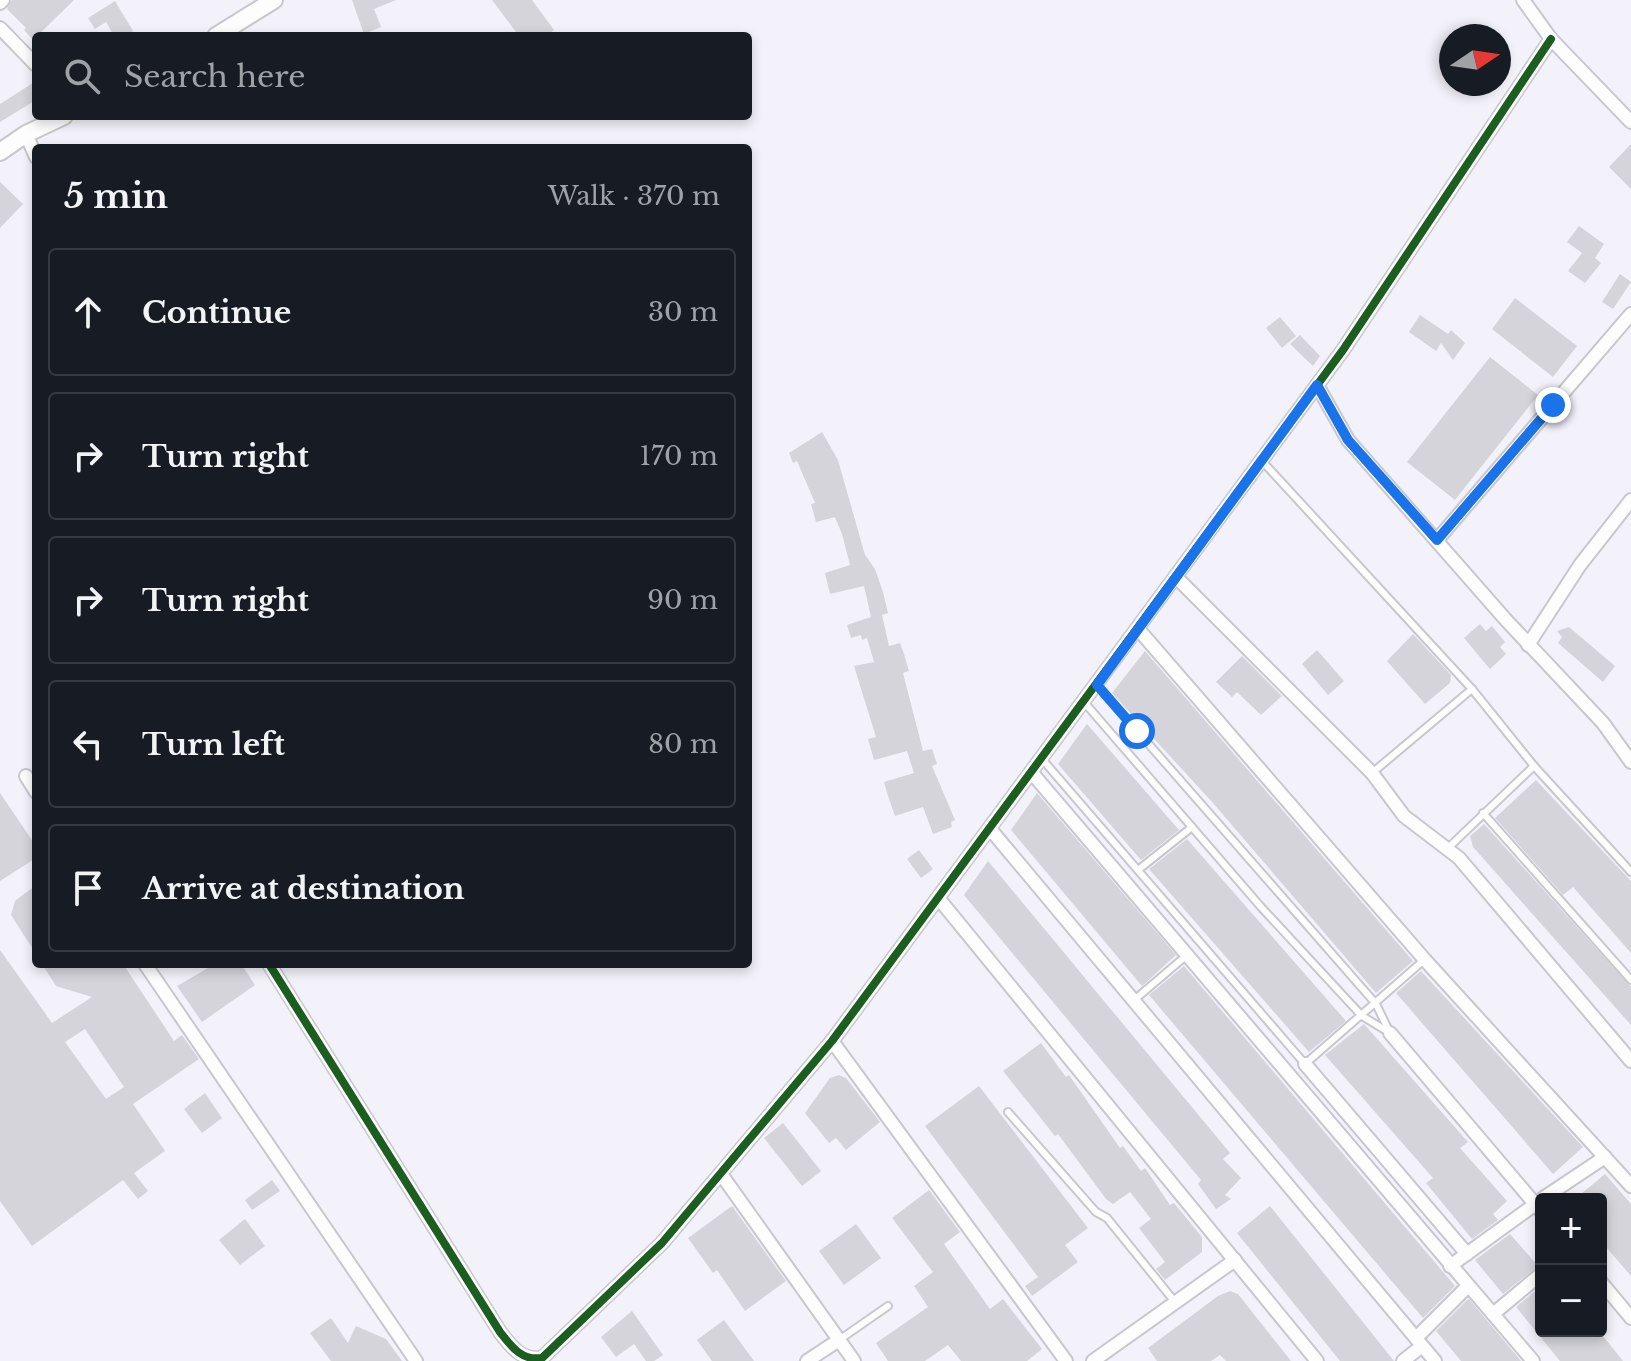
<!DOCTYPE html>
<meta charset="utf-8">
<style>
:root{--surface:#171b24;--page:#242831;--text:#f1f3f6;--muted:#9ea1a6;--line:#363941}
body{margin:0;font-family:"Libre Baskerville",serif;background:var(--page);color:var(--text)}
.controls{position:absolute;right:24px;bottom:24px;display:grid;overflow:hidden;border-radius:8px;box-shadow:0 4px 12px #0003}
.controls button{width:72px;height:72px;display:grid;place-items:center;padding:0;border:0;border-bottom:2px solid var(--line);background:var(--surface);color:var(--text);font:40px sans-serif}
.compass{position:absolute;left:1439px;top:24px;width:72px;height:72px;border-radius:50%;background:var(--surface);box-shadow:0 4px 12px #0003;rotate:77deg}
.stop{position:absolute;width:24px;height:24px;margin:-18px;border:6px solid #1a73e8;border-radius:50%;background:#fff}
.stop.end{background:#1a73e8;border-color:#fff;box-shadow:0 2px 8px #0008}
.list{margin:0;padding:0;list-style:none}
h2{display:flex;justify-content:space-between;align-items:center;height:104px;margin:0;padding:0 32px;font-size:34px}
h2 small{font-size:26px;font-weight:400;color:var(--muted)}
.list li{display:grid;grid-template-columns:52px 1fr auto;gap:24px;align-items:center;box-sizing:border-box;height:128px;margin:0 16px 16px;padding:0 16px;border:2px solid var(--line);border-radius:8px}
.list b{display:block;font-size:30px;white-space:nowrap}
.list em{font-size:26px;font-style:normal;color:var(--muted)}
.icon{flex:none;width:44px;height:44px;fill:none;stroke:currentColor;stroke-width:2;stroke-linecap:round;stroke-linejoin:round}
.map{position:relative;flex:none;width:1631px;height:1361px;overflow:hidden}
.search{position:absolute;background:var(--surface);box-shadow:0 4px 12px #0003;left:32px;top:32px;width:720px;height:88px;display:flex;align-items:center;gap:20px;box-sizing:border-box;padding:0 28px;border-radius:8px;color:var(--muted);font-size:30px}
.panel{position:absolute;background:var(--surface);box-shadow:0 4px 12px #0003;left:32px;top:144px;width:720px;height:824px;border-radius:8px}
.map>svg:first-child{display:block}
.building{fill:#d5d4db;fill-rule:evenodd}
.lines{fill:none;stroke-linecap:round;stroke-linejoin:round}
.service-casing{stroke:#c8c7cd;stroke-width:10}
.minor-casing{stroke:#c8c7cd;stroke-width:16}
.tertiary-casing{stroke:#c8c7cd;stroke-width:20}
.service{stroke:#fdfdfe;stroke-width:6}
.minor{stroke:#fdfdfe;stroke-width:12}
.tertiary{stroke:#fdfdfe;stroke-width:16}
.cycleway-casing{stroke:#fefefe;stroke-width:13}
.cycleway{stroke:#1b5e20;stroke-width:8}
.route{stroke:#1a73e8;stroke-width:10}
</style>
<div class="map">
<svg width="1631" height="1361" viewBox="0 0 1631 1361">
<rect width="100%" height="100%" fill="#f3f2fa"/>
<g class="building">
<polygon points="12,0 74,0 33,40 24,30 26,28 7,9"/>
<polygon points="352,0 396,0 374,9 381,27 364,34"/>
<polygon points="492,0 532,0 554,30 546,36 519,36"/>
<polygon points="115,1 133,31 125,36 114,36 106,22 95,29 88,18"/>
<polygon points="36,81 36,100 0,122 0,104"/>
<polygon points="1631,144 1631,189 1609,167"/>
<polygon points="0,182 23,204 0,228"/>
<polygon points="1579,226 1604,244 1595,258 1601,263 1585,283 1568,271 1582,253 1567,242"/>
<polygon points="1620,274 1631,282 1613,309 1602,302"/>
<polygon points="1515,298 1577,346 1553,377 1492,329"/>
<polygon points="1420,315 1448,334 1451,330 1465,343 1453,360 1441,343 1436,351 1409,332"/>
<polygon points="1280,317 1296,336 1282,348 1266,328"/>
<polygon points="1300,335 1320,356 1313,366 1290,344"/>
<polygon points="1490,357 1538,395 1455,500 1407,462"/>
<polygon points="822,432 838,460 865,555 875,569 883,592 888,613 882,615 889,646 900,643 904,654 909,671 903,673 923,751 932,749 937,764 932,766 955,820 951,822 952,827 933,834 923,807 895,816 888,796 884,782 914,773 907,751 874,760 868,739 876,737 854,666 874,662 867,638 862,640 861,635 851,638 847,625 871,617 864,586 830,594 825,573 850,565 842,534 835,517 816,522 811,504 815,503 797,461 793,463 789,453"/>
<polygon points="1480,624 1486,631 1492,626 1505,642 1500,647 1506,654 1490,669 1464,638"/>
<polygon points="1569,627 1615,666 1603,682 1558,643 1562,637 1557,631"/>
<polygon points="1413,634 1451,675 1450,683 1425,704 1387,661"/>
<polygon points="1317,650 1344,681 1328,695 1302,664"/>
<polygon points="1145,651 1413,961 1376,993 1213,803 1112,693"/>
<polygon points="1242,656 1282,696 1261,715 1237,692 1232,697 1216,682"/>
<polygon points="1087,724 1179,830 1141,860 1058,764"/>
<polygon points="1536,780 1631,881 1631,953 1573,887 1563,895 1495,818"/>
<polygon points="0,793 36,846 36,858 0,881"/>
<polygon points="1037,793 1176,955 1142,986 1011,830"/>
<polygon points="1484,824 1631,987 1631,1025 1473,847 1470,836"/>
<polygon points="1187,839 1346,1021 1309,1052 1149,869"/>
<polygon points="919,850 933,869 921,878 907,859"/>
<polygon points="988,861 1230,1153 1223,1159 1241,1178 1225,1195 1231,1199 1216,1209 1198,1184 1201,1180 964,895"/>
<polygon points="36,885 36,954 11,915 15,901"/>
<path d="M0 950 52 1023 92 997 56 986 42 964H123L174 1041 182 1035 199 1059 133 1104 165 1151 134 1173 148 1191 138 1199 123 1180 32 1246 0 1201ZM85 1029 124 1087 106 1099 65 1042Z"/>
<polygon points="215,964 241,964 255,985 202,1022 177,986"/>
<polygon points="1184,966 1455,1286 1423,1318 1149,995"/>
<polygon points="1421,971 1583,1147 1553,1174 1396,993"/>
<polygon points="1364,1024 1468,1142 1460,1148 1507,1201 1493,1214 1498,1220 1472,1239 1426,1183 1433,1178 1325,1055"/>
<polygon points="1041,1043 1066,1077 1069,1075 1120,1148 1123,1146 1141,1171 1145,1168 1170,1205 1174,1203 1202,1237 1202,1252 1165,1280 1156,1269 1165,1262 1139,1228 1151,1219 1130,1192 1113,1204 1106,1199 1058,1134 1055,1136 1003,1071"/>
<polygon points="839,1075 846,1078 880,1122 846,1150 836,1138 829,1143 805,1113 830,1078"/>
<polygon points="979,1086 1088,1228 1065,1245 1078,1262 1032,1296 1025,1286 1038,1277 925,1126"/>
<polygon points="205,1093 222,1118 202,1133 184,1109"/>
<polygon points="783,1123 821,1171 802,1186 764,1138"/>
<polygon points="1605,1174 1631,1204 1631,1276 1601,1241 1601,1199 1575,1199"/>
<polygon points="272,1180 280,1191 252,1210 245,1200"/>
<polygon points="929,1190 960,1232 944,1244 990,1309 1003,1299 1042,1349 1027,1361 961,1361 948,1345 925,1361 888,1361 876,1343 928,1307 914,1286 933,1272 892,1218"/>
<polygon points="732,1206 786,1281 745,1311 717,1270 713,1273 688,1238"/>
<polygon points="1270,1206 1394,1361 1340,1361 1237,1233"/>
<polygon points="245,1219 265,1246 240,1265 219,1240"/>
<polygon points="856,1224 881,1258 844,1285 819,1251"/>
<polygon points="1510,1234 1538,1266 1503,1294 1475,1260"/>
<polygon points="1541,1286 1541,1331 1599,1331 1623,1361 1560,1361 1516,1307"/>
<polygon points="1230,1291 1238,1294 1291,1361 1226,1361 1220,1355 1211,1361 1157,1361 1148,1348 1218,1296"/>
<polygon points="1467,1300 1469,1299 1521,1361 1461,1361 1436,1331"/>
<polygon points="632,1311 663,1355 654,1361 646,1361 634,1344 616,1357 601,1337"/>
<polygon points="331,1318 348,1343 356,1326 386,1339 402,1361 331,1361 310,1333"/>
<polygon points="724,1320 754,1361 712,1361 697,1340"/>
</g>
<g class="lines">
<defs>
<g id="service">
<polyline points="1262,461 1472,689 1534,766 1631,872"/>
<polyline points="1097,685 1376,1004 1390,1033"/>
<polyline points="1084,702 1261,907 1362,1016 1390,1033"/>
<polyline points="1042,759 1305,1064 1424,960"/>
<polyline points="1372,773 1472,689"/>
<polyline points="1483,813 1631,980"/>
<polyline points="1448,848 1534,766"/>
<polyline points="1138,870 1192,827"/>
<polyline points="1133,1001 1187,955"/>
<polyline points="1008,1112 1096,1212 1107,1218 1175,1302"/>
<polyline points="839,1340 888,1306"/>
</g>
<g id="minor">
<polyline points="1523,0 1551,39 1631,122"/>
<polyline points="0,3 3,0"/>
<polyline points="0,28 36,65"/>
<polyline points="26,134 36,157"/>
<polyline points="1317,385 1348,440 1506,620 1603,723 1631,762"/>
<polyline points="1437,540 1631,314"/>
<polyline points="1177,578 1372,773 1404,816 1459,858 1631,1061"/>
<polyline points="1139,630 1425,960 1631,1186"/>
<polyline points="1528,645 1580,565 1631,500"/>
<polyline points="1032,773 1533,1361"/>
<polyline points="26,776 36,792"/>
<polyline points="991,830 1435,1361"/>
<polyline points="939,899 1317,1361"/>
<polyline points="145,964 416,1361"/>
<path d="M269 964 500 1332C511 1346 521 1361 542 1358L662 1243 832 1041 1343 350 1551 39"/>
<polyline points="1390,1033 1541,1211"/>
<polyline points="832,1041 1066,1361"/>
<polyline points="1305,1064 1467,1254"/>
<polyline points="721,1174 854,1361"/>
<polyline points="1542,1199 1605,1157"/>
<polyline points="1450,1266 1541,1200"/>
<polyline points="1601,1282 1631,1318"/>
<polyline points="1493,1314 1541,1274"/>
<polyline points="1416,1338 1468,1286"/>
<polyline points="807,1361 839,1340"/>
<polyline points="1093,1361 1235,1260"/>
<polyline points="1403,1361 1422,1346"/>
</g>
<g id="tertiary">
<polyline points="216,36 274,0"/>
<polyline points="0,152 26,134 64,116"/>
</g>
</defs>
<use href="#service" class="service-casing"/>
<use href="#minor" class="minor-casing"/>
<use href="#tertiary" class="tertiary-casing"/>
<use href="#service" class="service"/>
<use href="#minor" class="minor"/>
<use href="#tertiary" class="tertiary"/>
<defs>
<path id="cycleway" d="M269 964 500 1332C511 1346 521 1361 542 1358L662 1243 832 1041 1343 350 1551 39"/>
</defs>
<use href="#cycleway" class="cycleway-casing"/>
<use href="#cycleway" class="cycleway"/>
</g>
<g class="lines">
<polyline class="route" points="1137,731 1097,685 1317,385 1348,440 1437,540 1553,405"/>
</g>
</svg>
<div class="controls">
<button>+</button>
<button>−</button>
</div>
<svg class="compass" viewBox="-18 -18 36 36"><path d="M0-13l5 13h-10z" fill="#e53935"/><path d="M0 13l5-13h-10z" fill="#9ea1a6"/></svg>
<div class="stop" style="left:1137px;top:731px"></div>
<div class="stop end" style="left:1553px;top:405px"></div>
<div class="search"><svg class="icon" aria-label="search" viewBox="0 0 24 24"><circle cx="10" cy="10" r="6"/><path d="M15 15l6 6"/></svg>Search here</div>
<section class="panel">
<h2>5 min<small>Walk · 370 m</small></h2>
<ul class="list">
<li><svg class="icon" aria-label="ahead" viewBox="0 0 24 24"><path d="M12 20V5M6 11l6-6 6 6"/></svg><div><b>Continue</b></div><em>30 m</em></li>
<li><svg class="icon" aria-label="right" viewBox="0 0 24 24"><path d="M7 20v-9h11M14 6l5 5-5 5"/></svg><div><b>Turn right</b></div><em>170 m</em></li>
<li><svg class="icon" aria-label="right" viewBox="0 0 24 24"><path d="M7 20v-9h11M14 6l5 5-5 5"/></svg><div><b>Turn right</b></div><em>90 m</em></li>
<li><svg class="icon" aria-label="left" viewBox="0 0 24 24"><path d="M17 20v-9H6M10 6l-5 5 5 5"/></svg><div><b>Turn left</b></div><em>80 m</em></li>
<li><svg class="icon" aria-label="arrive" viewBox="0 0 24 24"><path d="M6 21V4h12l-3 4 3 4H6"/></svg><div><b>Arrive at destination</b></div></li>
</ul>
</section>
</div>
